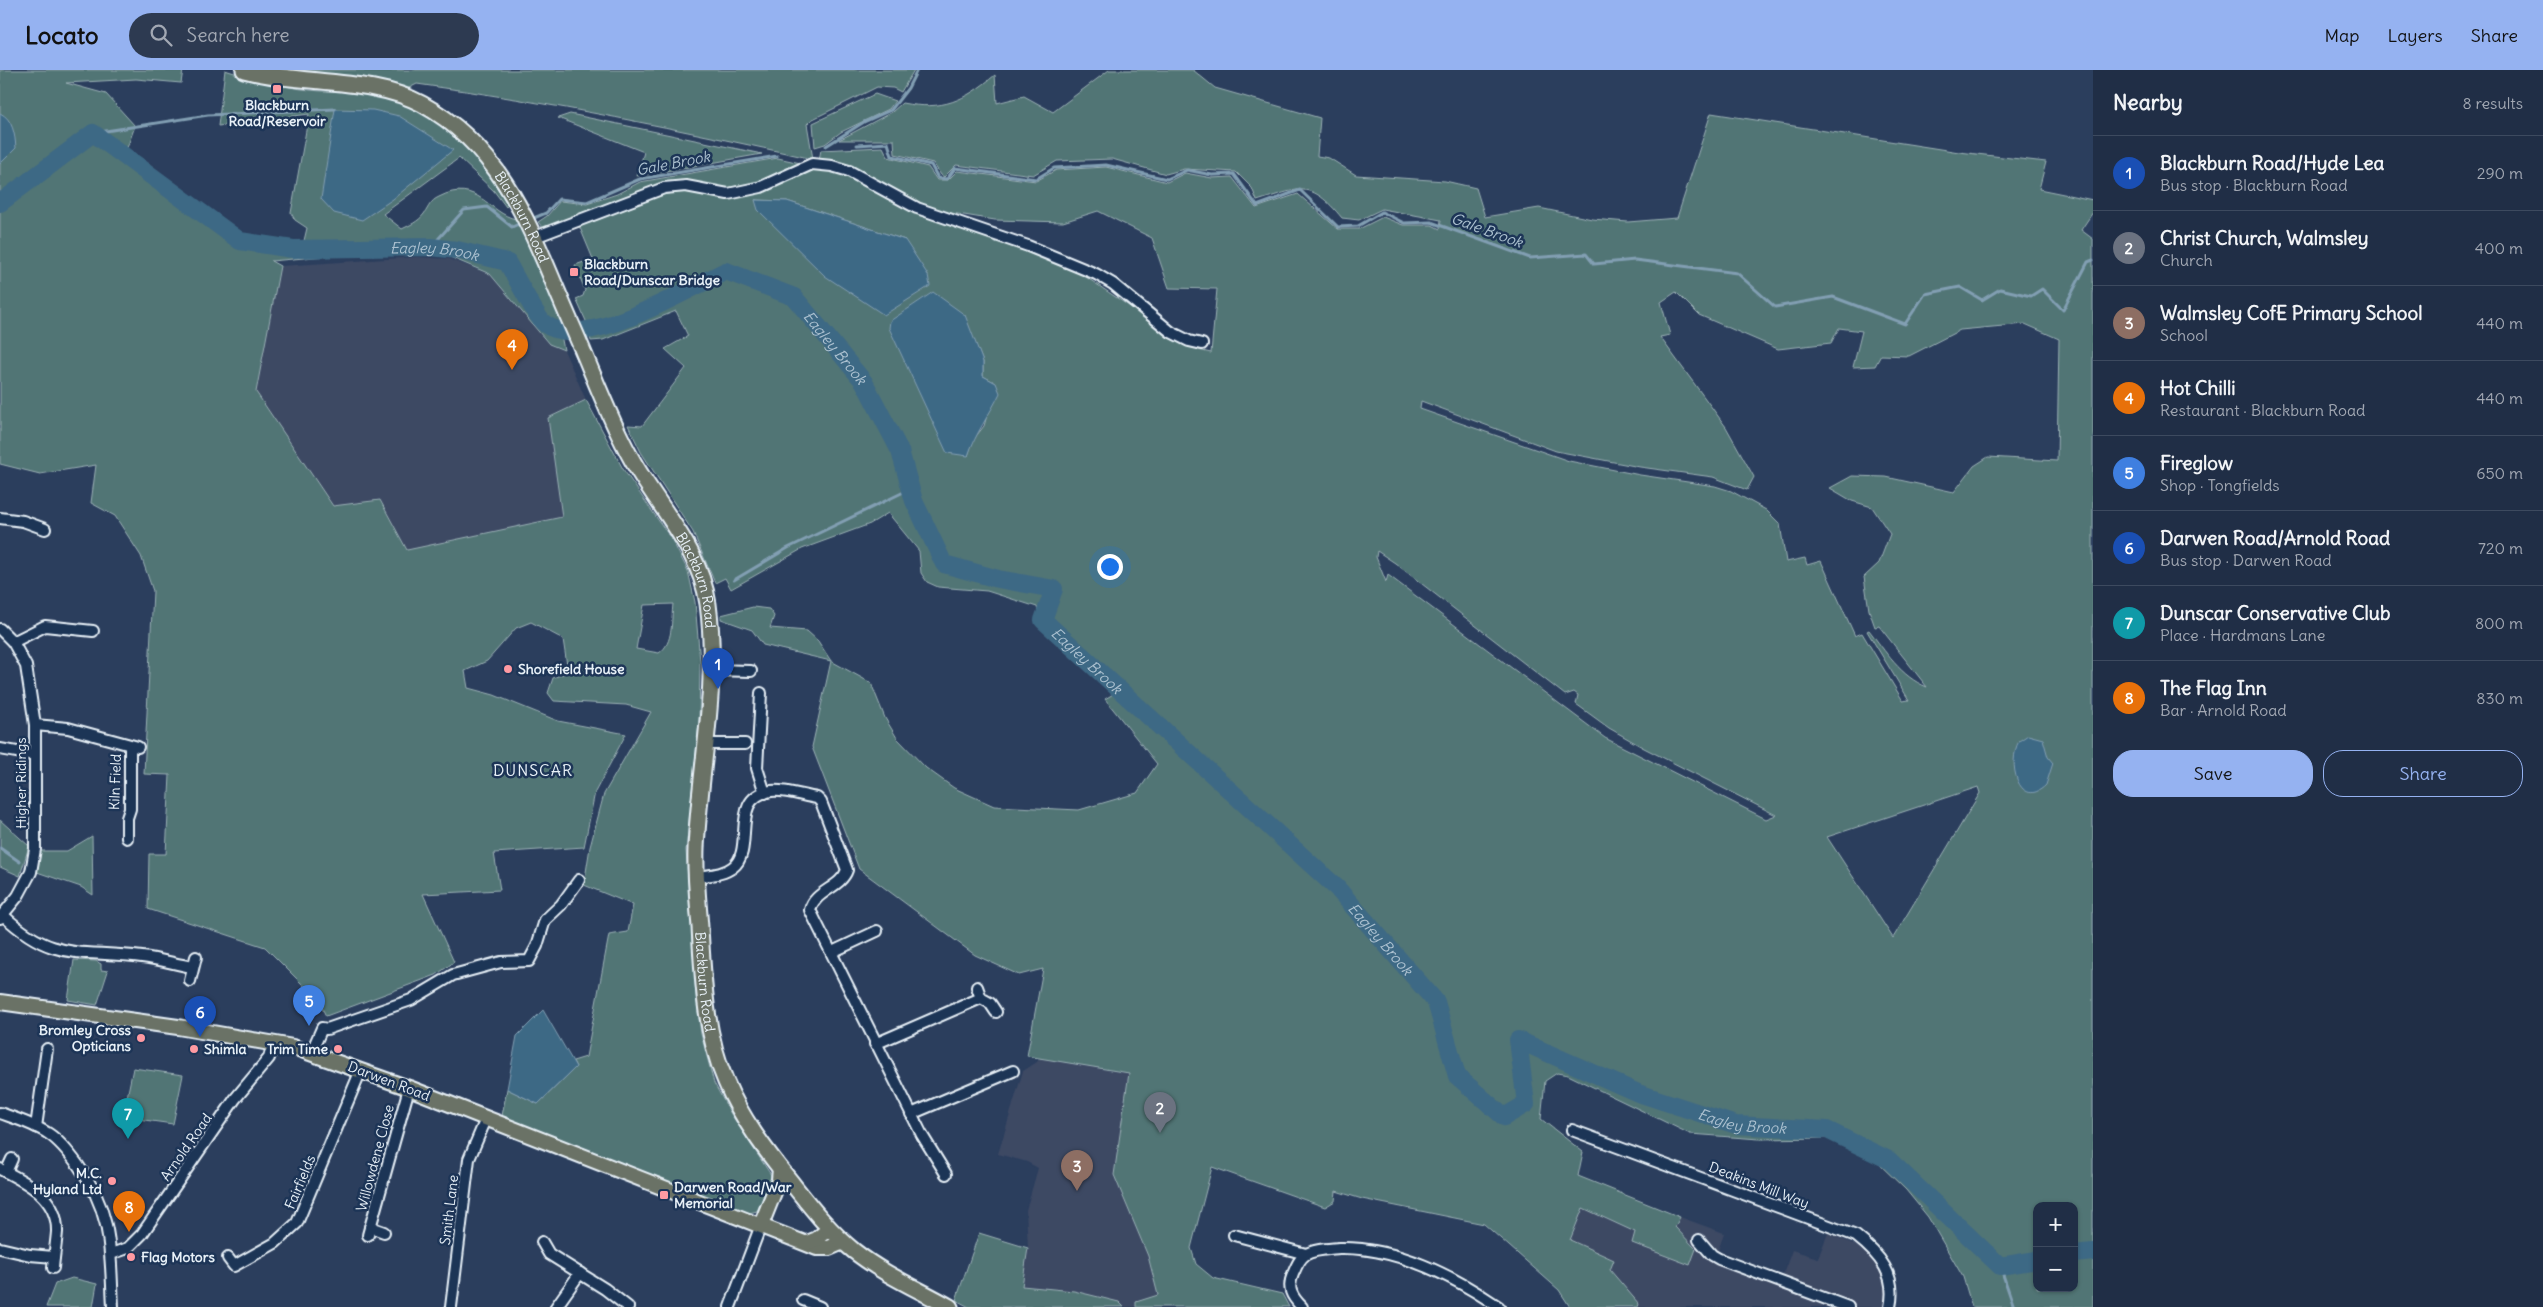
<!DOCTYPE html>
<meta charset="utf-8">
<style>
:root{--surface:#202e46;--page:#2d3a51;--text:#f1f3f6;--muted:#a2a8b3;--line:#3d4a5f;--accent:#95b2f1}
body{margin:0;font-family:Delius,sans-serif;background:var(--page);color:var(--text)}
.controls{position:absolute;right:15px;bottom:15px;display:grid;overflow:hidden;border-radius:10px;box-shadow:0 1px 4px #0004}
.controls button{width:45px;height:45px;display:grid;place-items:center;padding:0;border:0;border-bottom:1px solid var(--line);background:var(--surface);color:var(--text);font:25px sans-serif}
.you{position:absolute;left:1109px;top:496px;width:18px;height:18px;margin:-12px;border:4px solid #fff;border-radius:50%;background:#1a73e8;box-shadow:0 0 0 8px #1a73e833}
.badge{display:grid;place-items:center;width:32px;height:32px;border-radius:50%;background:var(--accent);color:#fff;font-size:16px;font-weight:700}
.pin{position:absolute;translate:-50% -41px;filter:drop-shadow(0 1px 2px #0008)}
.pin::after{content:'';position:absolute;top:26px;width:18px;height:15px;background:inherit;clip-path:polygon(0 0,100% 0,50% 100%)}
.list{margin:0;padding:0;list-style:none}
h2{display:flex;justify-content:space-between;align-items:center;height:65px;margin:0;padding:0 20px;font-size:21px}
h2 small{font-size:16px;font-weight:400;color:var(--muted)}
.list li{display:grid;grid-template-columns:32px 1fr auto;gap:15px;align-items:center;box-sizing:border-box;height:75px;padding:0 20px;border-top:1px solid var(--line)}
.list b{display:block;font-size:19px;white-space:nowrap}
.list p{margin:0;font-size:16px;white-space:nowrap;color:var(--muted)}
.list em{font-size:16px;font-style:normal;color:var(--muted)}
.actions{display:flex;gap:10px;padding:15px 20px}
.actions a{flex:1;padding:11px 0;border:1px solid var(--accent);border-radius:20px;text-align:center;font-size:18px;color:var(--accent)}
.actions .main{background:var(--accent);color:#111}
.icon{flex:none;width:28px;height:28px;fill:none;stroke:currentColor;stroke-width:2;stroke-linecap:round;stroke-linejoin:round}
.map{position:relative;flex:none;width:2093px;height:1237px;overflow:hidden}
header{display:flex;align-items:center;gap:30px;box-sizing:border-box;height:70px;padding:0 25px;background:var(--accent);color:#111}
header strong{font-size:24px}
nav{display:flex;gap:28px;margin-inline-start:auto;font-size:18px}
.search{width:350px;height:45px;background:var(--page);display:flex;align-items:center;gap:12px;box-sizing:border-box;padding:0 18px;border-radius:28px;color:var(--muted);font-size:19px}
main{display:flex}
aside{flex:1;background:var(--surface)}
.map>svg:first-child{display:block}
.built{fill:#3c4864}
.green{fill:#517475;stroke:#9cb2b6;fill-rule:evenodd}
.water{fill:#3e6985;stroke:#829fb3}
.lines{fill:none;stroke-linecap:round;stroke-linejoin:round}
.stream{stroke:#829fb3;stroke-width:3}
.river{stroke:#3e6985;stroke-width:18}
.minor-casing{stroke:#e8f1f8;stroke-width:14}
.major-casing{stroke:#e8f1f8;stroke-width:18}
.highway-casing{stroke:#e8f1f8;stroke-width:19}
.minor{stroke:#1d3557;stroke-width:10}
.major{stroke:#6a7266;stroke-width:14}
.highway{stroke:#6a7266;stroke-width:15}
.poi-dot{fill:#ff9aa2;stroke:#1d3557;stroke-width:2}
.labels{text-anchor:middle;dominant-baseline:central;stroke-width:5;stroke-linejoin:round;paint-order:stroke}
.poi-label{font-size:14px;font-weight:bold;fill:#e8f1f8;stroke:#1d3557;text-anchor:start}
.street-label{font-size:14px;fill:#e8f1f8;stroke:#1d3557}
.water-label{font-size:15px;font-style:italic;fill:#acc1d0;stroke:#1d3557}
.quarter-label{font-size:16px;letter-spacing:1px;fill:#e8f1f8;stroke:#1d3557}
</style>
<header>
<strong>Locato</strong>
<div class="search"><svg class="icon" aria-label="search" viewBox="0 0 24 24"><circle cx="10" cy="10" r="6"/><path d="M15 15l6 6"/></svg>Search here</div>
<nav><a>Map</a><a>Layers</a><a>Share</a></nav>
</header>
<main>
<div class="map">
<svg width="2093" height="1237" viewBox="0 0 2093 1237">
<rect width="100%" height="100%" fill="#2b3e5d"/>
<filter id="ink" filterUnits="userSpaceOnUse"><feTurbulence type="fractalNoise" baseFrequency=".02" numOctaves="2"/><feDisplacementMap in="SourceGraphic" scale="10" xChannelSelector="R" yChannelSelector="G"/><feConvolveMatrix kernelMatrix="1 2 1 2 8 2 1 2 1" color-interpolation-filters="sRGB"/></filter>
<g filter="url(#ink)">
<g class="built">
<polygon points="417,187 449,189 490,204 549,274 564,280 586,330 548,348 562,447 407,480 380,430 333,436 256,322 280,196"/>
<polygon points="1040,988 1129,1003 1114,1105 1148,1186 1158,1225 1136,1232 1136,1237 1124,1237 1119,1232 1074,1221 1022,1216 1028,1178 1026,1140 1038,1098 1027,1092 998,1084 1023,1001 1037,992"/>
<polygon points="1583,1138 1636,1162 1632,1173 1675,1157 1680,1147 1724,1163 1717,1184 1782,1207 1792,1180 1818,1188 1828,1163 1863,1178 1884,1206 1886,1233 1895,1237 1638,1237 1639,1234 1610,1200 1569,1170"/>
</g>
<g class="green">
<path d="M0 0H183L181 13 136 9 66 13 106 24 135 56 123 89 231 172C270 191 338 183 381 181L271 191 280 196 256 322 333 436 380 430 407 480 562 447 548 348 586 330 623 399 672 470 688 501 695 532 700 592 699 654 686 780 696 925 701 964 714 1013 731 1044 771 1105 770 1112 757 1141 749 1143 730 1136 502 1046 507 1019 538 1034 576 997 573 991 586 987 609 865 628 862 633 835 584 815 590 777 604 724 651 642 626 635 554 631 548 623 553 608 568 602 563 569 531 552 516 558 487 591 465 601 468 618 494 625 558 651 626 664 595 722 584 777 494 783 500 820 423 824 454 892 436 905 326 946 318 930 265 877 148 839 149 784H166L170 705 144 704 153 521 141 486 115 446 91 433 96 395 40 404 0 394ZM673 534C671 550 674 573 659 583L636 579 644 535Z"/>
<path d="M225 0C253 9 281 17 310 20 334 23 359 19 383 24 441 36 479 88 508 135L506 137 494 121 459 88 383 144 402 159C410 155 418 152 424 144 429 137 430 131 439 127 477 107 489 144 516 149L563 253 546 250 511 186 445 173 303 175 307 158 295 150 291 143 309 44 218 56Z"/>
<path d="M259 0H914L901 22 893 18 877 17 811 50 807 54 813 89C682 60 550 32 417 14L403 21Z"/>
<path d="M1109 0H1193L1215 18 1320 48 1317 86 1329 88 1356 105 1445 111 1476 118 1485 147 1539 138 1592 149 1628 152 1677 148 1711 43 1959 82 2046 92 2039 119 2093 130V142L2081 160 2093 169V1237H1972L1963 1207 1928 1147 1906 1120 1875 1090 1828 1068 1759 1069 1690 1064 1568 1005 1557 1003 1545 1011 1541 1049 1583 1082 1578 1106 1680 1147 1675 1157 1696 1179 1690 1195 1632 1173 1635 1162 1583 1138 1570 1170 1614 1190 1610 1200 1639 1234 1638 1237H1570L1559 1220 1484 1154 1362 1129 1336 1121 1335 1131 1325 1137 1212 1097 1191 1178 1196 1194 1213 1208 1282 1224 1289 1237H1136V1232L1158 1225 1148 1186 1114 1105 1129 1003 1027 986 1043 899 1019 905 975 885 859 799 812 677 831 591 763 575 752 560 721 549V545L753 537 769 539 774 546 770 558 807 561 818 571 831 591 871 613 885 648 897 668 926 698 954 718 994 736 1079 740 1137 723 1157 694 1105 629 1115 623 1094 601 1088 600 1040 552 1037 537 987 521 938 517 927 512 921 503 919 481 888 443 870 454 802 479 731 519 725 508 715 513 693 462 641 382 628 355 642 356 686 298 665 279 688 266 676 241 603 270 591 271 586 251 576 229 583 226 585 220 575 195 593 189 578 153 665 121 684 119 728 128 810 98H828L1080 203 1154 253 1198 280 1211 283 1217 219 1169 218 1152 168 1098 141 1063 152 995 150 939 141 915 133 819 90 821 80 883 77 888 87 928 97 937 110H948L957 101 1036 111 1056 100 1106 97 1167 112 1185 103 1212 108 1232 107 1256 138 1298 124 1338 159H1359L1383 147 1403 155H1432L1440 159 1441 150 1382 139 1359 150 1342 148C1310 109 1300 118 1257 131L1252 118 1236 102 1184 99 1166 104 1112 89 1057 91 1033 105 956 95 944 107 941 105 933 93 895 84 894 70H839L892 42 902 33C943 41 964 31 995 5L997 33 1024 26 1053 42ZM755 130 787 131 905 170ZM1676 222 1699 245 1778 279 1831 273 1839 258 1862 261 1853 297 1875 296 1881 285 1909 286 1960 260 2025 254 2059 269 2057 391 1988 387 1974 396 1954 422 1886 407 1852 406 1830 418 1852 431 1872 437 1890 464 1879 493 1864 507 1869 540 1875 557 1879 556 1927 617C1901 607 1885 581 1869 560L1867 561 1909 630 1903 631 1862 563 1855 566 1821 491 1807 495 1805 488 1786 492 1780 454 1766 440 1731 421 1715 416 1640 405 1569 391 1420 339 1421 331 1556 381 1640 397 1713 407 1747 420 1754 407 1726 357 1660 267 1670 265 1661 232ZM977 277 983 292V306L996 313 984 356 973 370 968 386ZM1377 481 1395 493 1565 625 1574 622 1578 625 1576 634 1609 658 1644 678 1776 745 1766 749 1605 668 1388 505 1386 512 1376 487ZM1978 717 1980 723 1893 868 1827 767ZM2037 1136H2074V1218H2037Z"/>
<polygon points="875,24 895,31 889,39 841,62 825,74 815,77 813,53"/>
<polygon points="570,44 762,84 637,106 644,82 558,48"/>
<polygon points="778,88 805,94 759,115 729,120 692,113 543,158 538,152 547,146 560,131 587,134 617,124 640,112"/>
<polygon points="433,180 459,184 503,195 540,256 561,265 564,280 549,274 490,204"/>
<polygon points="0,750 29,776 20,806 0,797"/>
<polygon points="92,766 93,825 81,817 37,802 41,781 67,781"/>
<polygon points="74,890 96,891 101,894 101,900 108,901 97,935 68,930"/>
<polygon points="133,998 183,1005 173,1054 123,1047"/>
<polygon points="979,1163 1028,1178 1022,1216 1074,1221 1119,1232 1124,1237 969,1237 956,1230"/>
<polygon points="72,1208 97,1214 93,1237 46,1237 55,1214"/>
</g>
<g class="water">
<polygon points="335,39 373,40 399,46 453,80 393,129 362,150 334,143 321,129"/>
<path d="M0 43C13 49 15 65 16 78L0 94Z"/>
<polygon points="755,130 787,131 905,170 928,205 930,216 884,245 825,206 758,140"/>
<path d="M933 222 965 245 983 292V306L996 313 1000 323C990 344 975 364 968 386L947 383 889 258 890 251Z"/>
<path d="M2028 665 2043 669 2048 687 2053 693 2046 715C2020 741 2006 694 2019 671Z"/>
<polygon points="543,940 576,997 538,1034 507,1019 517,966"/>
</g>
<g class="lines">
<g class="stream">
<polyline points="93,63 208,45 335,39"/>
<polyline points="857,75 888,73 892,86 931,95 938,108 947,109 955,98 1036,109 1054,98 1106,95 1167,109 1187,100 1212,105 1234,104 1257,136 1300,120 1338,157 1358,156 1382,142 1404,153 1431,152 1530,188 1586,184 1594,194 1635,190 1737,203 1775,237 1833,227 1905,254 1925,224 1960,217 1982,230 2000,219 2031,226 2042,219 2063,240 2088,192 2093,190"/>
<polyline points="826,76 864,52 891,40 908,18 917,0"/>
<polyline points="529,150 546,143 559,129 587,132 640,109 777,86"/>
<polyline points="431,177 464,140 487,137 512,157 521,153"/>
<polyline points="734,510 788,478 910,419"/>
<polyline points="0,778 20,792"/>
<polyline points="2000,1196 2014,1237"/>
</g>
<g class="river">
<path id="s1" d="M0 133 93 63 240 171 293 179 431 177 457 180 507 192C513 202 538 250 545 254 584 283 687 219 726 201L794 227 864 312 900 381 914 431 944 494 998 509 1054 519 1043 550 1337 818 1436 932 1457 1006 1504 1047 1526 1034 1518 970 1638 1023 1736 1055 1827 1060 1889 1090 2000 1196 2037 1190"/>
<polyline points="2074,1184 2093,1182"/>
</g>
<defs>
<g id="minor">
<polyline points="535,167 664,118 686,116 728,124 761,117 812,94 832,96 849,101 917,138 1028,176 1096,204 1113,214 1171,262 1189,271 1202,274"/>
<polyline points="0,448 23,451 45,459"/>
<polyline points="0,559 13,572 26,596 35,655 35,779 31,802 18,826 0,848"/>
<polyline points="13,572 45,556 93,561"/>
<polyline points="712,600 751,601"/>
<polyline points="761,623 757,698 765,723"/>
<polyline points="35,655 68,658 138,677"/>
<polyline points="707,674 745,674"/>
<polyline points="0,679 34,685"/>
<polyline points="127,768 127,748 130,739 130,676"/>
<path d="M697 807C709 805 723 805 733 797 756 779 728 727 771 721 785 719 803 726 817 728L821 732 847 800C841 818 814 821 810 840L922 1065 946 1104"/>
<path d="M3 845C54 893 80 879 142 887 159 889 175 894 192 897"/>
<polyline points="832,882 877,861"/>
<polyline points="190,911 196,887"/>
<polyline points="977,917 981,928"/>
<polyline points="875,974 981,928 990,933 996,942"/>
<polyline points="311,983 322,958 327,959 411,930 453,905 501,892 529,891 537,876 545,850 561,835 579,810"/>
<path d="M0 1043C17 1049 34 1054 49 1064 61 1072 70 1084 78 1095 113 1143 110 1180 113 1237"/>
<polyline points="911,1044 1013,1001"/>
<polyline points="36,1057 47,979"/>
<path d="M1572 1060 1856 1166C1880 1185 1897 1205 1890 1237"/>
<path d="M0 1099C26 1112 58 1127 57 1162 56 1174 54 1186 53 1198"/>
<polyline points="6,1102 12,1089"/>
<polyline points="370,1157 384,1162"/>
<polyline points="368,1165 409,1018"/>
<polyline points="1234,1165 1306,1184"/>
<polyline points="1699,1170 1712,1185 1719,1189 1848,1237"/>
<polyline points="542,1172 549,1184 605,1219 628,1237"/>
<polyline points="0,1178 30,1185 54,1187"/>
<polyline points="111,1184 128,1178 142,1164 235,1029 269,988 273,973"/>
<polyline points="228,1188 234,1196 275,1173 297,1153 361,1000"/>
<polyline points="803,1230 820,1237"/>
<polyline points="451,1237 469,1089 486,1049"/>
<polyline points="556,1237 580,1203"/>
<polyline points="730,1237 761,1155"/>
<path d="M1302 1237C1291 1226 1287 1218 1293 1204 1296 1197 1299 1189 1305 1185 1314 1179 1329 1179 1339 1178 1397 1177 1452 1205 1499 1237"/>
</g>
<g id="major">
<polyline points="0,932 178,957 293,977 409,1018 817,1178 829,1178 843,1172"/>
<polyline points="761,1155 779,1110 780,1098"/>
<polyline points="807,1173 817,1169 829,1159"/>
</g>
<g id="highway">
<path id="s2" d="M244 0C299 15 373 7 422 34 508 81 533 167 570 251 590 295 608 347 631 388 657 436 700 478 708 534 719 616 700 697 696 778 695 805 698 831 700 857 703 909 705 964 726 1012 741 1048 766 1081 791 1112 810 1136 829 1161 854 1181 883 1204 918 1219 950 1237"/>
</g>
</defs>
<use href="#minor" class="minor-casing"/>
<use href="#major" class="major-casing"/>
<use href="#highway" class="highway-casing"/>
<use href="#minor" class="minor"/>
<use href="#major" class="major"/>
<use href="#highway" class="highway"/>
</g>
</g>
<g class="poi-dot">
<rect x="272" y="14" width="10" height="10" rx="2.5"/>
<rect x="569" y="197" width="10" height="10" rx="2.5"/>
<circle cx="508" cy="599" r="5"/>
<circle cx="141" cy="968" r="5"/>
<circle cx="194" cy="979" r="5"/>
<circle cx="338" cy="979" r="5"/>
<circle cx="112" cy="1111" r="5"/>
<rect x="659" y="1120" width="10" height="10" rx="2.5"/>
<circle cx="131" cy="1187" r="5"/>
</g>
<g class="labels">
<g class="poi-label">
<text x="277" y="35" text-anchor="middle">Blackburn<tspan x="277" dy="16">Road/Reservoir</tspan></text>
<text x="584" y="194">Blackburn<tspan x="584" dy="16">Road/Dunscar Bridge</tspan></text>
<text x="518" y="599">Shorefield House</text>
<text x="131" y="960" text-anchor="end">Bromley Cross<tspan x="131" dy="16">Opticians</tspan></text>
<text x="204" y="979">Shimla</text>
<text x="328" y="979" text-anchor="end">Trim Time</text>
<text x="102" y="1103" text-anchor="end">M.C.<tspan x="102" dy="16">Hyland Ltd</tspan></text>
<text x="674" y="1117">Darwen Road/War<tspan x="674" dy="16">Memorial</tspan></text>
<text x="141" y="1187">Flag Motors</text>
</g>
<g class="street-label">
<text stroke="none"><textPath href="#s2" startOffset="336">Blackburn Road</textPath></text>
<text stroke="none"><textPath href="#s2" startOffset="741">Blackburn Road</textPath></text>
<text transform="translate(115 712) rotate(-88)">Kiln Field</text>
<text transform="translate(21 713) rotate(-90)">Higher Ridings</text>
<text stroke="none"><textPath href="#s2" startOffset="1146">Blackburn Road</textPath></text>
<text transform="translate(389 1011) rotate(21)">Darwen Road</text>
<text transform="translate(186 1077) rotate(-55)">Arnold Road</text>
<text transform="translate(375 1088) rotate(-75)">Willowdene Close</text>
<text transform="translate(300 1112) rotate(-67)">Fairfields</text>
<text transform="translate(1759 1115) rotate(21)">Deakins Mill Way</text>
<text transform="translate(449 1140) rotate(-83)">Smith Lane</text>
</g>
<g class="water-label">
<text transform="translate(673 93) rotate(-11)">Gale Brook</text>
<text transform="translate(1487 160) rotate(20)">Gale Brook</text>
<text stroke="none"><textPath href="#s1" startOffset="494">Eagley Brook</textPath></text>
<text stroke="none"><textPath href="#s1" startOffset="974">Eagley Brook</textPath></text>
<text stroke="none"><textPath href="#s1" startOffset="1424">Eagley Brook</textPath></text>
<text stroke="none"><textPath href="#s1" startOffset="1829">Eagley Brook</textPath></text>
<text stroke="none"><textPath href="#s1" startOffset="2382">Eagley Brook</textPath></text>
</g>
<g class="quarter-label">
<text x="533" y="700">DUNSCAR</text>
</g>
</g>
</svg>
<div class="controls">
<button>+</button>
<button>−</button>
</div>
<div class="you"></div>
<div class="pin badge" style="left:718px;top:619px;background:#1a4fb4">1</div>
<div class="pin badge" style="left:1160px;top:1063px;background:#6b7280">2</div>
<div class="pin badge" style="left:1077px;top:1121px;background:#8d6e63">3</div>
<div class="pin badge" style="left:512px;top:300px;background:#e8710a">4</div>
<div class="pin badge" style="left:309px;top:956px;background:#3f7fe0">5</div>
<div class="pin badge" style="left:200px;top:967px;background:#1a4fb4">6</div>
<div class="pin badge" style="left:128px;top:1069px;background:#0f9aa8">7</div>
<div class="pin badge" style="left:129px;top:1162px;background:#e8710a">8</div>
</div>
<aside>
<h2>Nearby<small>8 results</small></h2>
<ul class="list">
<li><span class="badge" style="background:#1a4fb4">1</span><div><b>Blackburn Road/Hyde Lea</b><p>Bus stop · Blackburn Road</p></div><em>290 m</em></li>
<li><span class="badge" style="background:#6b7280">2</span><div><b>Christ Church, Walmsley</b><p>Church</p></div><em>400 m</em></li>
<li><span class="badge" style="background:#8d6e63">3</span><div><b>Walmsley CofE Primary School</b><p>School</p></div><em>440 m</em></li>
<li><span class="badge" style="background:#e8710a">4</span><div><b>Hot Chilli</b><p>Restaurant · Blackburn Road</p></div><em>440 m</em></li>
<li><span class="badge" style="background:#3f7fe0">5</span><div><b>Fireglow</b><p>Shop · Tongfields</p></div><em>650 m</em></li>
<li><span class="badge" style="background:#1a4fb4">6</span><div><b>Darwen Road/Arnold Road</b><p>Bus stop · Darwen Road</p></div><em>720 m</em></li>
<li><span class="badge" style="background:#0f9aa8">7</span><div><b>Dunscar Conservative Club</b><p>Place · Hardmans Lane</p></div><em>800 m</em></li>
<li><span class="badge" style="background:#e8710a">8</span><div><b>The Flag Inn</b><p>Bar · Arnold Road</p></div><em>830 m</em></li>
</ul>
<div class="actions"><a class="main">Save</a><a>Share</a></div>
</aside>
</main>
